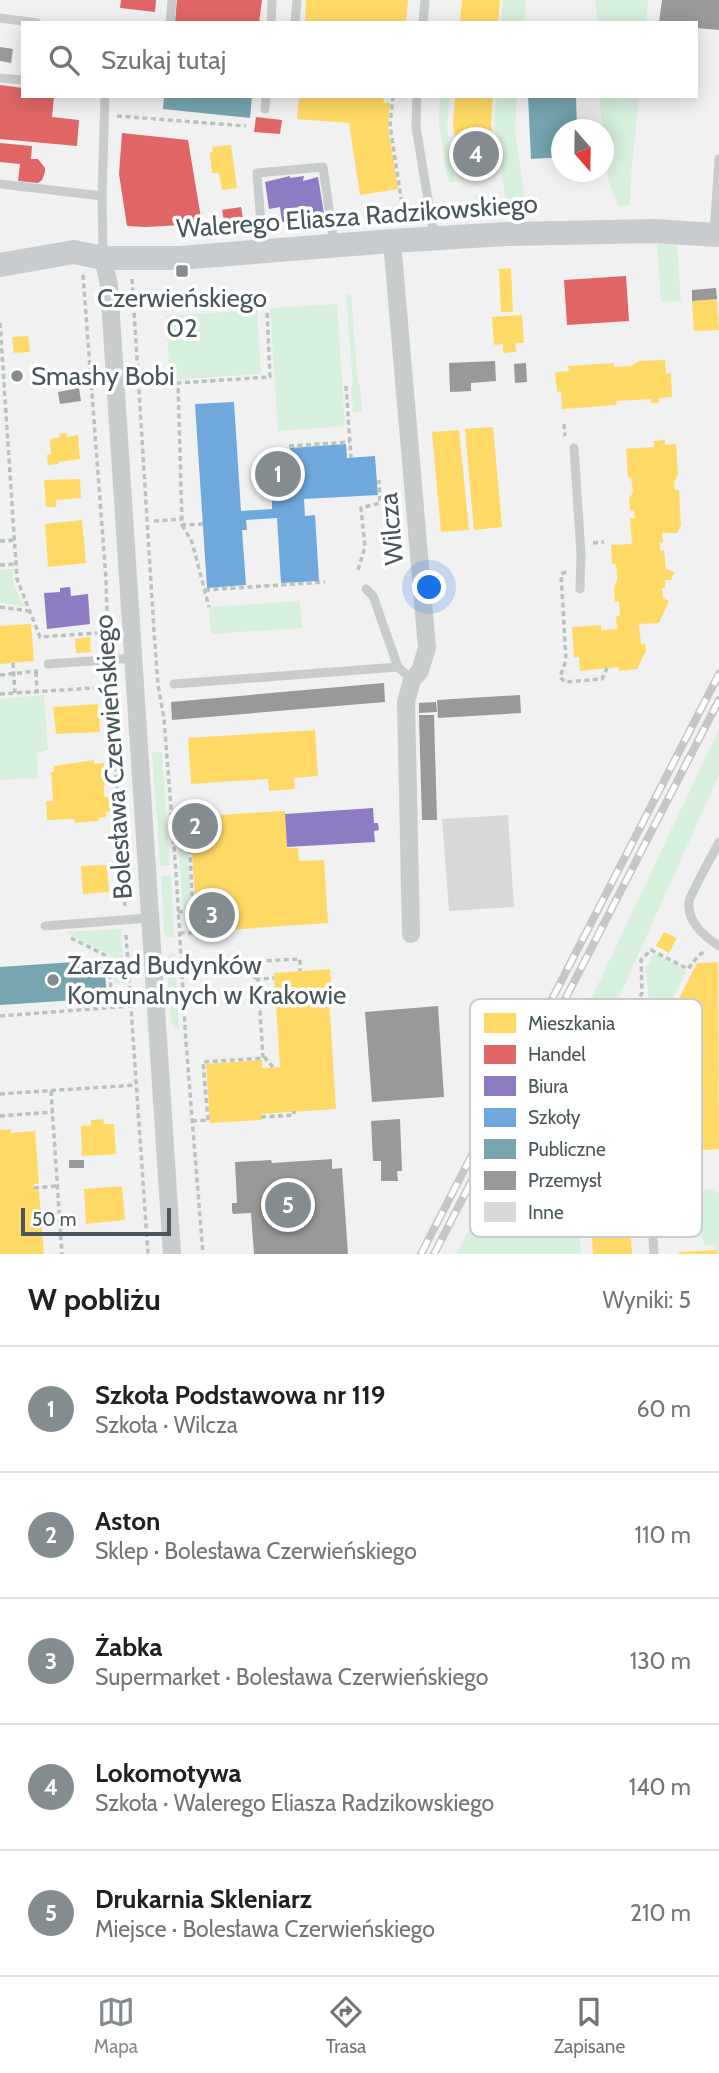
<!DOCTYPE html>
<html lang="pl">
<meta charset="utf-8">
<style>
:root{--surface:#fff;--page:#f2f2f2;--text:#202124;--muted:#757577;--line:#e0e0e0;--accent:#848c90}
body{margin:0;font-family:Cabin,sans-serif;background:var(--page);color:var(--text)}
.compass{position:absolute;left:551px;top:119px;width:63px;height:63px;border-radius:50%;background:var(--surface);box-shadow:0 4px 18px #0003;rotate:160deg}
.scale{position:absolute;left:21px;bottom:18px;width:150px;box-sizing:border-box;padding-left:7px;border:4px solid #49565c;border-top:0;font-size:19px;line-height:24px;white-space:nowrap;color:#49565c;-webkit-text-stroke:5px #fff;paint-order:stroke}
.you{position:absolute;left:430px;top:588px;width:24px;height:24px;margin:-18px;border:5px solid #fff;border-radius:50%;background:#1a73e8;box-shadow:0 0 0 10px #1a73e833}
.badge{display:grid;place-items:center;width:46px;height:46px;border-radius:50%;background:var(--accent);color:#fff;font-size:23px;font-weight:700}
.pin{position:absolute;translate:-50% -50%;border:4px solid #fff;box-shadow:0 2px 7px #0006}
.list{margin:0;padding:0;list-style:none}
h2{display:flex;justify-content:space-between;align-items:center;height:91px;margin:0;padding:0 28px;font-size:30px}
h2 small{font-size:23px;font-weight:400;color:var(--muted)}
.list li{display:grid;grid-template-columns:46px 1fr auto;gap:21px;align-items:center;box-sizing:border-box;height:126px;padding:0 28px;border-top:2px solid var(--line)}
.list b{display:block;font-size:26px;white-space:nowrap}
.list p{margin:0;font-size:23px;white-space:nowrap;color:var(--muted)}
.list em{font-size:23px;font-style:normal;color:var(--muted)}
.icon{flex:none;width:38px;height:38px;fill:none;stroke:currentColor;stroke-width:2;stroke-linecap:round;stroke-linejoin:round}
.map{position:relative;flex:none;width:719px;height:1254px;overflow:hidden}
.search{position:absolute;background:var(--surface);box-shadow:0 4px 18px #0003;left:21px;right:21px;top:21px;height:77px;display:flex;align-items:center;gap:18px;box-sizing:border-box;padding:0 24px;border-radius:0px;color:var(--muted);font-size:26px}
.sheet{height:721px;background:var(--surface)}
nav{display:flex;justify-content:space-around;align-items:center;box-sizing:border-box;height:98px;border-top:2px solid var(--line);background:var(--surface);font-size:19px;color:var(--muted)}
nav a{display:grid;justify-items:center;gap:4px}
nav .on{color:var(--accent)}
.map>svg:first-child{display:block}
.green{fill:#d7efdd}
.homes{fill:#ffd966}
.shops{fill:#e06666}
.offices{fill:#8e7cc3}
.schools{fill:#6fa8dc}
.public{fill:#76a5af}
.industry{fill:#999}
.building{fill:#d7d9d9}
.lines{fill:none;stroke-linecap:round;stroke-linejoin:round}
.path{stroke:#b8c3be;stroke-width:3.5;stroke-dasharray:5 3.5;stroke-linecap:butt}
.lane{stroke:#c8cccd;stroke-width:9}
.street{stroke:#c8cccd;stroke-width:18}
.secondary{stroke:#c9ccce;stroke-width:24}
.rail-casing{stroke:#c4c6c8;stroke-width:8}
.rail{stroke:#fff;stroke-width:5;stroke-dasharray:16;stroke-linecap:butt}
.poi-dot{fill:#848c90;stroke:#fff;stroke-width:2.5}
.labels{text-anchor:middle;dominant-baseline:central;stroke-width:7;stroke-linejoin:round;paint-order:stroke}
.street-label{font-size:26px;fill:#49565c;stroke:#fff}
.poi-label{font-size:26px;fill:#49565c;stroke:#fff;text-anchor:start}
.key{fill:#fff;stroke:#c8ccce;stroke-width:2}
.key-label{font-size:19px;fill:#49565c}
</style>
<div class="map">
<svg width="719" height="1254" viewBox="0 0 719 1254">
<rect width="100%" height="100%" fill="#f1f1f1"/>
<g class="green">
<polygon points="503,0 526,0 524,23 501,23"/>
<polygon points="595,0 648,0 646,23 598,23"/>
<polygon points="440,96 450,96 447,128 455,182 448,182 439,123"/>
<polygon points="496,96 517,96 515,130 527,216 521,216 520,211 452,217 451,213 477,210 475,195 480,194 482,210 507,208 494,124"/>
<polygon points="599,96 639,96 631,177 630,205 618,206 609,182"/>
<polygon points="657,244 677,244 681,301 661,302"/>
<polygon points="351,294 358,384 360,384 362,411 353,412 351,385 353,384 346,295"/>
<polygon points="337,304 345,426 278,431 270,308"/>
<polygon points="257,310 261,374 170,380 166,316"/>
<polygon points="13,569 14,585 24,606 0,603 0,570"/>
<polygon points="300,601 302,628 211,634 209,607"/>
<polygon points="44,695 48,750 37,753 38,778 0,780 0,699"/>
<polygon points="719,729 719,775 622,991 570,1080 581,1254 456,1254 585,1012"/>
<polygon points="152,752 162,752 170,865 160,866"/>
<polygon points="176,818 185,818 192,909 183,910"/>
<polygon points="171,875 174,937 167,937 164,931 161,876"/>
<polygon points="121,929 126,983 114,983 112,956 65,932"/>
<polygon points="654,953 686,971 661,1024 650,1017 646,968"/>
<polygon points="170,954 175,954 179,1030 171,1023 166,960"/>
<polygon points="709,1189 719,1193 719,1254 716,1254 715,1245 705,1245 686,1203 695,1191"/>
</g>
<g class="homes">
<polygon points="306,0 408,0 406,23 305,23"/>
<polygon points="462,0 500,0 498,23 460,23"/>
<polygon points="299,96 383,96 384,103 390,103 388,126 398,189 360,195 349,123 297,119"/>
<polygon points="455,96 493,96 491,125 498,172 461,178 453,126"/>
<polygon points="231,145 237,188 222,190 219,173 212,173 210,152 213,152 212,147"/>
<polygon points="511,268 513,312 501,312 499,269"/>
<polygon points="717,299 719,330 694,331 692,301"/>
<polygon points="522,315 524,343 515,343 516,352 503,353 503,344 494,345 492,317"/>
<polygon points="28,336 30,352 14,353 12,337"/>
<polygon points="665,360 666,374 671,373 672,397 659,398 659,403 651,403 651,399 616,401 617,405 562,409 561,391 557,392 555,372 569,371 568,366 614,363 614,367 631,366 639,361"/>
<polygon points="493,427 502,527 474,530 465,429"/>
<polygon points="459,430 469,530 441,532 432,432"/>
<polygon points="67,433 67,437 78,435 80,459 58,462 58,464 48,465 47,455 51,454 50,439 60,437 59,434"/>
<polygon points="665,440 665,445 676,444 678,474 674,483 675,490 679,490 681,525 677,533 662,533 663,543 660,543 660,551 664,550 666,569 675,572 671,580 665,580 665,588 662,588 663,598 669,601 659,623 639,624 641,644 645,644 646,651 637,669 619,671 619,667 580,671 579,657 574,657 572,627 601,625 601,630 617,629 616,616 620,616 619,601 615,602 614,589 617,579 616,564 612,564 611,545 632,544 630,518 635,518 634,510 630,511 629,499 633,492 631,477 628,478 626,449 654,447 654,441"/>
<polygon points="80,479 81,498 56,500 56,507 46,507 44,480"/>
<polygon points="82,520 86,563 48,567 45,524"/>
<polygon points="31,624 34,661 0,664 0,626"/>
<polygon points="90,637 91,652 76,653 75,639"/>
<polygon points="98,704 100,732 56,734 53,707"/>
<polygon points="315,730 318,776 294,778 295,789 269,791 268,779 191,784 188,738"/>
<polygon points="94,760 94,764 104,763 104,769 108,768 109,784 104,785 104,797 109,797 110,811 106,812 106,817 99,818 98,821 75,823 74,819 47,820 46,801 53,801 51,772 54,772 54,766"/>
<polygon points="189,805 200,805 201,816 285,811 287,848 298,848 299,861 324,860 328,923 197,932"/>
<polygon points="107,865 109,892 83,894 81,866"/>
<polygon points="664,932 677,938 669,953 656,946"/>
<polygon points="718,962 719,1149 673,1152 665,1026 697,963"/>
<polygon points="330,969 332,997 329,997 336,1109 261,1114 261,1120 210,1123 206,1064 262,1060 262,1068 280,1067 274,973"/>
<polygon points="103,1119 104,1124 114,1124 116,1154 82,1156 81,1126 91,1125 91,1120"/>
<polygon points="11,1129 11,1133 35,1131 39,1184 34,1184 34,1188 35,1191 39,1190 44,1254 0,1254 0,1130"/>
<polygon points="626,1151 632,1254 593,1254 588,1168 600,1167 599,1153"/>
<polygon points="122,1186 125,1220 86,1224 84,1189"/>
<polygon points="716,1250 717,1254 679,1254 679,1252"/>
</g>
<g class="shops">
<polygon points="121,0 156,0 155,12 120,8"/>
<polygon points="177,0 262,0 259,23 175,22"/>
<polygon points="0,85 23,88 23,96 54,96 52,117 79,120 77,146 0,139"/>
<polygon points="256,117 282,120 280,134 254,132"/>
<polygon points="122,133 188,140 202,224 145,227 127,226 119,174"/>
<polygon points="0,143 32,146 31,159 38,159 45,168 45,172 42,180 38,183 18,181 20,164 0,162"/>
<polygon points="241,207 244,224 225,227 222,210"/>
<polygon points="626,276 629,321 567,325 564,280"/>
</g>
<g class="offices">
<polygon points="290,176 290,178 304,176 303,181 318,177 325,220 282,222 280,207 269,209 265,182"/>
<polygon points="70,587 71,596 88,594 90,624 47,629 44,593 60,592 60,588"/>
<polygon points="373,808 374,823 378,823 379,830 374,831 375,842 287,847 285,814"/>
</g>
<polygon class="schools" points="234,402 241,511 272,509 272,500 276,500 273,467 291,466 290,448 346,444 347,458 375,456 378,495 304,499 305,516 315,515 319,581 281,583 277,518 246,520 247,530 242,530 246,585 207,588 195,404"/>
<g class="public">
<polygon points="164,96 252,96 250,118 163,109"/>
<polygon points="528,96 576,96 577,130 562,130 562,157 531,159"/>
<polygon points="104,960 107,998 0,1005 0,967"/>
</g>
<g class="industry">
<polygon points="662,0 719,0 719,30 696,28 696,23 659,23"/>
<polygon points="0,47 13,49 11,63 0,61"/>
<polygon points="716,288 717,299 692,301 692,290"/>
<polygon points="495,361 496,381 471,383 471,391 450,392 449,363"/>
<polygon points="526,363 527,382 515,383 514,364"/>
<polygon points="79,388 81,401 60,404 58,392"/>
<polygon points="384,683 385,702 172,720 171,702"/>
<polygon points="520,695 521,713 438,718 437,700"/>
<polygon points="436,702 437,712 419,713 419,703"/>
<polygon points="419,715 434,715 437,820 422,820"/>
<polygon points="438,1006 444,1097 372,1102 365,1012"/>
<polygon points="400,1119 402,1171 397,1171 398,1181 381,1181 381,1161 373,1161 371,1121"/>
<polygon points="332,1159 332,1169 342,1168 348,1254 254,1254 251,1213 233,1214 232,1211 232,1203 237,1203 235,1162 271,1160 272,1163"/>
<rect x="69" y="1160" width="15" height="8"/>
</g>
<polygon class="building" points="508,815 514,907 449,911 442,819"/>
<g class="lines">
<g class="path">
<polyline points="393,96 390,125 404,218"/>
<polyline points="117,116 246,126"/>
<polyline points="83,275 106,579 108,648"/>
<polyline points="132,279 154,631 158,685 164,719 176,872 186,1043 203,1254"/>
<polyline points="0,323 17,579 40,637 111,632"/>
<polyline points="170,383 178,383"/>
<polyline points="346,386 351,458"/>
<polyline points="564,424 565,436"/>
<polyline points="289,446 350,442"/>
<polyline points="154,521 182,519"/>
<polyline points="203,524 182,525 178,383 270,377 267,311"/>
<polyline points="182,525 192,542 209,607"/>
<polyline points="0,541 14,540"/>
<polyline points="593,543 604,542"/>
<polyline points="0,565 15,564"/>
<polyline points="358,570 365,547 361,508 380,503 379,480"/>
<polyline points="566,572 561,574 566,660 560,677 565,682 602,679 607,668"/>
<polyline points="205,590 325,582"/>
<polyline points="0,607 29,611"/>
<polyline points="13,663 15,693"/>
<polyline points="36,672 37,691"/>
<polyline points="109,673 125,906"/>
<polyline points="0,675 38,671"/>
<polyline points="0,694 110,687"/>
<polyline points="172,815 188,814 194,933 180,933"/>
<polyline points="178,912 196,911"/>
<polyline points="126,935 148,1254"/>
<polyline points="71,938 109,957 111,993"/>
<polyline points="258,979 243,973 243,962 300,959 300,971"/>
<polyline points="106,993 130,992"/>
<polyline points="0,1016 131,1006"/>
<polyline points="263,1058 258,979 274,978"/>
<polyline points="646,1060 645,1050 618,1034 642,993 641,960 651,950 688,969 698,956 705,951"/>
<polyline points="51,1091 62,1254"/>
<polyline points="0,1094 136,1085"/>
<polyline points="0,1116 53,1112"/>
<polyline points="261,1117 294,1115 294,1111"/>
<polyline points="208,1120 203,1062 265,1058 273,1067"/>
<polyline points="192,1121 208,1120"/>
<polyline points="581,1128 579,1104 618,1034"/>
<polyline points="34,1188 57,1186"/>
</g>
<g class="lane">
<polyline points="0,18 37,23"/>
<polyline points="170,23 172,0"/>
<polyline points="271,23 272,0"/>
<polyline points="295,23 297,0"/>
<polyline points="423,23 425,0"/>
<polyline points="0,78 23,80"/>
<polyline points="417,96 416,127 434,236"/>
<polyline points="265,109 266,96"/>
<polyline points="0,184 102,196"/>
<polyline points="714,233 719,159"/>
<polyline points="263,249 257,173 323,167 334,244"/>
<polyline points="103,255 102,196 105,96"/>
<polyline points="574,448 581,554 580,589"/>
<polyline points="366,589 373,596 398,667 412,680"/>
<polyline points="48,664 134,658"/>
<polyline points="174,684 398,667"/>
<path d="M719 842C714 853 690 894 689 902 687 922 704 936 719 946"/>
<polyline points="45,926 149,918"/>
<polyline points="643,1074 654,1254"/>
<polyline points="596,1130 646,1126"/>
</g>
<g class="street">
<polyline points="392,241 427,648 420,671 412,680 406,702 411,934"/>
<polyline points="103,258 109,285 172,1254"/>
</g>
<polyline class="secondary" points="0,265 74,252 103,258 180,258 392,241 505,234 654,231 719,235"/>
<defs>
<g id="rail">
<polyline points="421,1254 719,674"/>
<polyline points="434,1254 719,700"/>
</g>
</defs>
<use href="#rail" class="rail-casing"/>
<use href="#rail" class="rail"/>
</g>
<g class="poi-dot">
<rect x="175" y="264" width="14" height="14" rx="3.5"/>
<circle cx="17" cy="376" r="7"/>
<circle cx="53" cy="980" r="7"/>
</g>
<g class="labels">
<g class="street-label">
<text transform="translate(357 216) rotate(-4)">Walerego Eliasza Radzikowskiego</text>
<text transform="translate(391 529) rotate(-95)">Wilcza</text>
<text transform="translate(113 757) rotate(-94)">Bolesława Czerwieńskiego</text>
</g>
<g class="poi-label">
<text x="182" y="298" text-anchor="middle">Czerwieńskiego<tspan x="182" dy="30">02</tspan></text>
<text x="31" y="376">Smashy Bobi</text>
<text x="67" y="965">Zarząd Budynków<tspan x="67" dy="30">Komunalnych w Krakowie</tspan></text>
</g>
</g>
<rect x="470" y="999" width="232" height="238" rx="10" class="key"/>
<rect x="484" y="1013" width="32" height="20" fill="#ffd966"/>
<rect x="484" y="1045" width="32" height="19" fill="#e06666"/>
<rect x="484" y="1076" width="32" height="20" fill="#8e7cc3"/>
<rect x="484" y="1108" width="32" height="19" fill="#6fa8dc"/>
<rect x="484" y="1139" width="32" height="20" fill="#76a5af"/>
<rect x="484" y="1171" width="32" height="19" fill="#999"/>
<rect x="484" y="1202" width="32" height="20" fill="#d7d9d9"/>
<g class="key-label">
<text x="528" y="1030">Mieszkania</text>
<text x="528" y="1061">Handel</text>
<text x="528" y="1093">Biura</text>
<text x="528" y="1124">Szkoły</text>
<text x="528" y="1156">Publiczne</text>
<text x="528" y="1187">Przemysł</text>
<text x="528" y="1219">Inne</text>
</g>
</svg>
<svg class="compass" viewBox="-18 -18 36 36"><path d="M0-13l5 13h-10z" fill="#e53935"/><path d="M0 13l5-13h-10z" fill="#757577"/></svg>
<div class="scale">50 m</div>
<div class="you"></div>
<div class="pin badge" style="left:278px;top:474px">1</div>
<div class="pin badge" style="left:195px;top:826px">2</div>
<div class="pin badge" style="left:212px;top:915px">3</div>
<div class="pin badge" style="left:476px;top:154px">4</div>
<div class="pin badge" style="left:288px;top:1205px">5</div>
<div class="search"><svg class="icon" aria-label="search" viewBox="0 0 24 24"><circle cx="10" cy="10" r="6"/><path d="M15 15l6 6"/></svg>Szukaj tutaj</div>
</div>
<section class="sheet">
<h2>W pobliżu<small>Wyniki: 5</small></h2>
<ul class="list">
<li><span class="badge">1</span><div><b>Szkoła Podstawowa nr 119</b><p>Szkoła · Wilcza</p></div><em>60 m</em></li>
<li><span class="badge">2</span><div><b>Aston</b><p>Sklep · Bolesława Czerwieńskiego</p></div><em>110 m</em></li>
<li><span class="badge">3</span><div><b>Żabka</b><p>Supermarket · Bolesława Czerwieńskiego</p></div><em>130 m</em></li>
<li><span class="badge">4</span><div><b>Lokomotywa</b><p>Szkoła · Walerego Eliasza Radzikowskiego</p></div><em>140 m</em></li>
<li><span class="badge">5</span><div><b>Drukarnia Skleniarz</b><p>Miejsce · Bolesława Czerwieńskiego</p></div><em>210 m</em></li>
</ul>
</section>
<nav>
<a class="on"><svg class="icon" aria-label="map" viewBox="0 0 24 24"><path d="M3 6l6-2 6 2 6-2v14l-6 2-6-2-6 2zM9 4v14M15 6v14"/></svg>Mapa</a>
<a><svg class="icon" aria-label="directions" viewBox="0 0 24 24"><path d="M12 3l9 9-9 9-9-9zM9 14v-3h6M13 9l2 2-2 2"/></svg>Trasa</a>
<a><svg class="icon" aria-label="saved" viewBox="0 0 24 24"><path d="M7 4h10v16l-5-4-5 4z"/></svg>Zapisane</a>
</nav>
